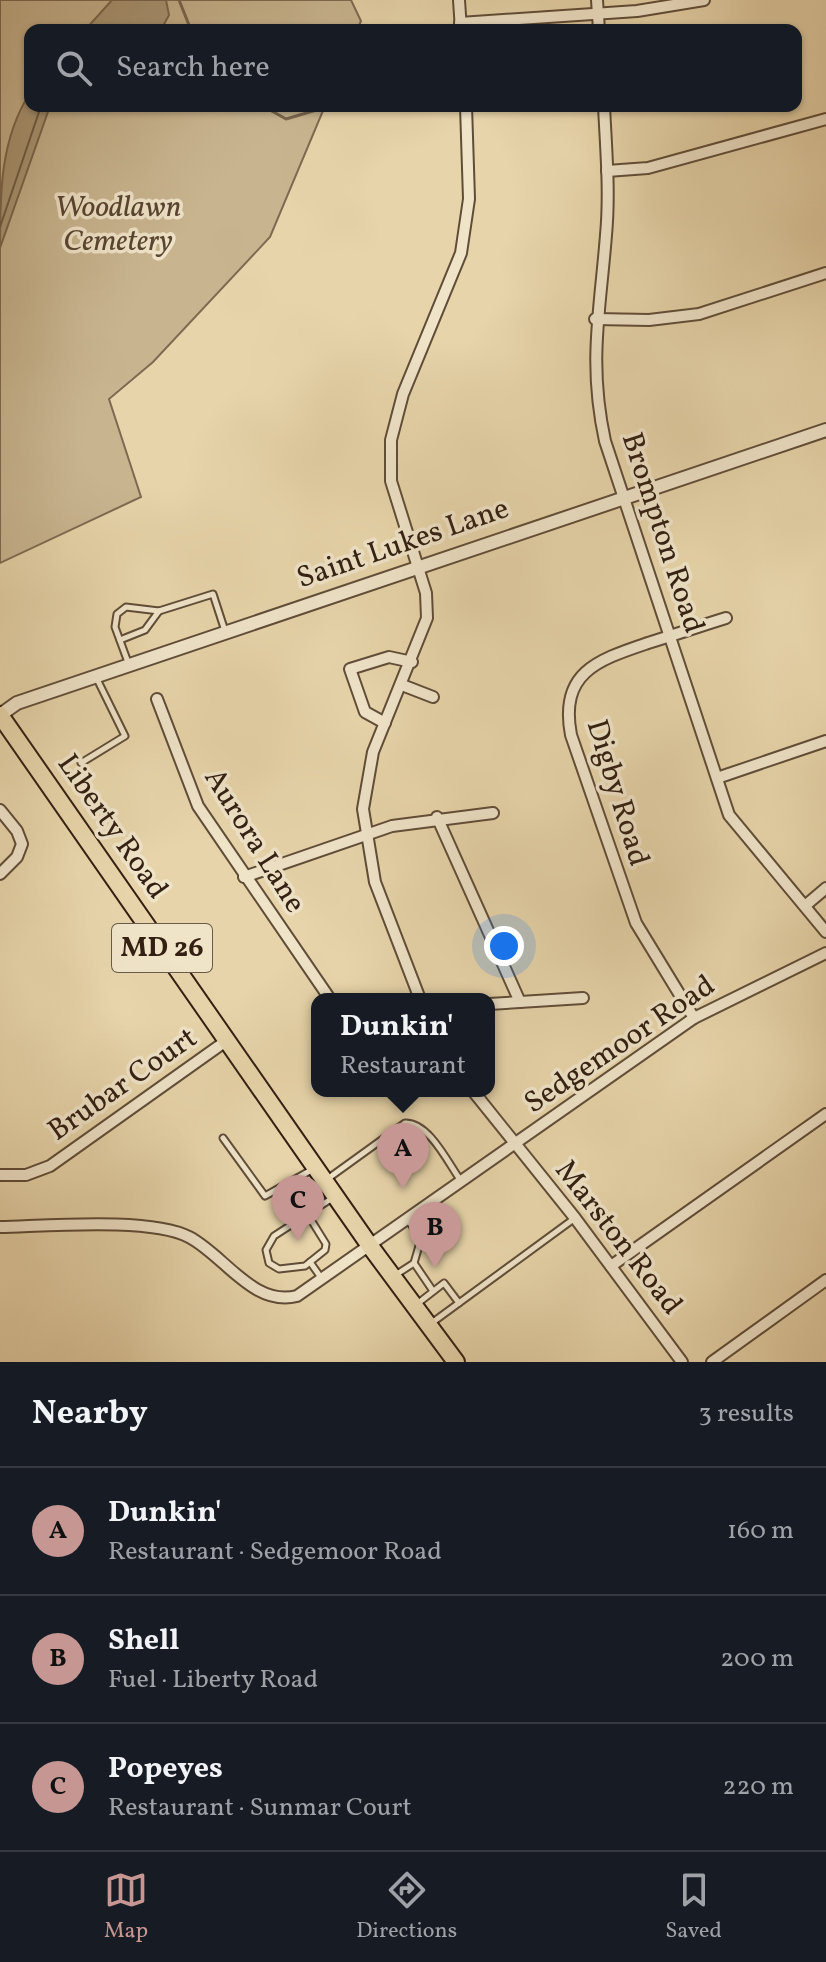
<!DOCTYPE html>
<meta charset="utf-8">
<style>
:root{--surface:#171b24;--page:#20242c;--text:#f1f3f6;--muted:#9ea1a6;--line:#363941;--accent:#c59692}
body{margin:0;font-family:Vollkorn,serif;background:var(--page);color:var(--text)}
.you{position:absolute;left:504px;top:946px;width:28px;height:28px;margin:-20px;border:6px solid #fff;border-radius:50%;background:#1a73e8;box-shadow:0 0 0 12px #1a73e833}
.badge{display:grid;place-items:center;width:52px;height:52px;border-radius:50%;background:var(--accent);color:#111;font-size:26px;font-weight:700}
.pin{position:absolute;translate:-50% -66px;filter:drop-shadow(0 2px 4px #0008)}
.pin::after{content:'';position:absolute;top:42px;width:28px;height:24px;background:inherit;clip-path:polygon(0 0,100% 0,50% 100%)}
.popup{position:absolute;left:311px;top:993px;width:184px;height:104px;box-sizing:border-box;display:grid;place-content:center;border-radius:16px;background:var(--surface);filter:drop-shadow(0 2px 6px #0005);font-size:26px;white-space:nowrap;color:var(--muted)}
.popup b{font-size:30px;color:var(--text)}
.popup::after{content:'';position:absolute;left:50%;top:100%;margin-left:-16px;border:16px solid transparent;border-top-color:var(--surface)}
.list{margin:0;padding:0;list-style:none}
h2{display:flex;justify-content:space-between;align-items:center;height:104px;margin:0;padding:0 32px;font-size:34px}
h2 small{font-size:26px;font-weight:400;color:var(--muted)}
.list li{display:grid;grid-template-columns:52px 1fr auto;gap:24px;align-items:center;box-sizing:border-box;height:128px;padding:0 32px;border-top:2px solid var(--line)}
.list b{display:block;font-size:30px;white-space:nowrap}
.list p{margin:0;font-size:26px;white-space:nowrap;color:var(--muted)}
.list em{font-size:26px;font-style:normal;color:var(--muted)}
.icon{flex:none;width:44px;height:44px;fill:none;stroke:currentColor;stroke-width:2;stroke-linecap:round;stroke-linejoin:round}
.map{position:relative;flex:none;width:826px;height:1362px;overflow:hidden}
.search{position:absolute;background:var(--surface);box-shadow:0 2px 6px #0004;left:24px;right:24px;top:24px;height:88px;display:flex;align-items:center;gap:20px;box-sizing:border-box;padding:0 28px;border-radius:16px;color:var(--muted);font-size:30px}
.sheet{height:488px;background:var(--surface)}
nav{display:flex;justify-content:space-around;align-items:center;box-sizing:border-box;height:112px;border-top:2px solid var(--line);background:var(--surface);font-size:22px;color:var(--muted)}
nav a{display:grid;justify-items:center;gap:4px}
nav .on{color:var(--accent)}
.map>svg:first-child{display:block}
.green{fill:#c8b590;stroke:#7e6a51;stroke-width:2}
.water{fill:#aa9776;stroke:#7a674e;stroke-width:2}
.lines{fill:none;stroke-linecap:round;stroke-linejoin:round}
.shore{stroke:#6e5c44;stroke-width:2}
.stream{stroke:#7a674e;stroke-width:3}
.service-casing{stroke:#604d38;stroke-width:9}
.minor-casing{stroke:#604d38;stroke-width:14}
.tertiary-casing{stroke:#604d38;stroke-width:16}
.primary-casing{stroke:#332012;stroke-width:20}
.service{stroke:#efe3c8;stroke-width:5}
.minor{stroke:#efe3c8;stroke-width:10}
.tertiary{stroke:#efe3c8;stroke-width:12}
.primary{stroke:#e7d4aa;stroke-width:16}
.labels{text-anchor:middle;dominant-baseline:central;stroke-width:7;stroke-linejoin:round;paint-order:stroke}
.shield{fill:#efe3c8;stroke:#6b5a49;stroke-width:2}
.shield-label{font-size:28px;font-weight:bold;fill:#332012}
.park-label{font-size:30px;font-style:italic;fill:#584532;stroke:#efe3c8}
.street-label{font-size:30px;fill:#332012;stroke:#efe3c8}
</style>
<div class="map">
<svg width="826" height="1362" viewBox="0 0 826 1362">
<rect width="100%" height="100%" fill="#e7d4aa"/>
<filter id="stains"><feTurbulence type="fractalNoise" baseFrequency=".0025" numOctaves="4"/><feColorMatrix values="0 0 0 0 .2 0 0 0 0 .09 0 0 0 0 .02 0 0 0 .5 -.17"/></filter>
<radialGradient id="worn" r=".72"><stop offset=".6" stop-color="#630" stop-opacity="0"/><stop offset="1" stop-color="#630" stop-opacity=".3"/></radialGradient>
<polygon class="green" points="0,0 351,0 361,21 357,30 30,30 30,106 325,106 270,237 153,362 109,399 141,497 0,563"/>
<g class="water">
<polygon points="112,0 166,0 169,15 161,30 85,30"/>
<path d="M30 93V106H50L0 248C0 195 0 139 30 93Z"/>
</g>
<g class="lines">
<polyline class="shore" points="0,227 41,106"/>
<g class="stream">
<polyline points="179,0 191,30"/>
<polyline points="263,106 286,119 330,106"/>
</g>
<defs>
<g id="service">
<polyline points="120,640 145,630 159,611"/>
<polyline points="129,665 115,627 117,614 126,607 159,611 213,594 225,631"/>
<polyline points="81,763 125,736 96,677"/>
<polyline points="223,1138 265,1196 315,1168"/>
<path d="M326 1180 405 1123C429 1122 448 1163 461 1181"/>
<polyline points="308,1215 326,1244 325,1250 305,1266 279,1269 269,1263 266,1250 274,1236 334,1197"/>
<polyline points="408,1220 421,1239 414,1263"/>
<polyline points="310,1262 322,1279"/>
<polyline points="397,1274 414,1263 433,1291"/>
<polyline points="417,1304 444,1283 459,1303"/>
<polyline points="433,1322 575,1218"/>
</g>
<g id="minor">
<polyline points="459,0 461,30"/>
<polyline points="597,0 599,30"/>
<polyline points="460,23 637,11 704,0"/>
<path d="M604 106C606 149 610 192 606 235 600 312 588 363 605 441L729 815 826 932"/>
<polyline points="607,171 648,168 826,119"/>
<polyline points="595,319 649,320 699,314 826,273"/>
<polyline points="402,685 433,697"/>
<polyline points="157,699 198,806 330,999"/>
<polyline points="385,723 365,712 350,669 389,657 412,662"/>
<polyline points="717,778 826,741"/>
<polyline points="0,810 17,831 22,844 17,857 0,874"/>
<polyline points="437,817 520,1002"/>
<polyline points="244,877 392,826 493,813"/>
<polyline points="806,905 826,888"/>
<polyline points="420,999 375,882 363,809 373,752 427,618 426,593 391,481 391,440 403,394 461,253 469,199 466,106"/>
<polyline points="489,1004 583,998"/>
<path d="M694 1018 636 923 571 735C559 672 598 660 648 643 674 635 700 626 726 618"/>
<polyline points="473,1091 575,1218 682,1362"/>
<polyline points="0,1175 26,1175 50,1166 226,1041"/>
<path d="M0 1227C46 1226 151 1217 189 1237 224 1255 253 1307 297 1296L694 1018 826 953"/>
<polyline points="611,1266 826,1114"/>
<polyline points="712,1362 826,1280"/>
</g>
<polyline id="tertiary" points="0,715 17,703 826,430"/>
<polyline id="primary" points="0,715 370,1246 456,1362"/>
</defs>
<use href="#service" class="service-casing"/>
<use href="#minor" class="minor-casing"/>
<use href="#tertiary" class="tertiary-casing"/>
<use href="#primary" class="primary-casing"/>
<use href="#service" class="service"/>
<use href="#minor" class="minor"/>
<use href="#tertiary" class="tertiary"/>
<use href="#primary" class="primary"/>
</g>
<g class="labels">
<rect class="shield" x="112" y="924" width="100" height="48" rx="6"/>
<g class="shield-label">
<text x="162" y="948">MD 26</text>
</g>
<g class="park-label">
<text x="118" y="208">Woodlawn<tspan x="118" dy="34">Cemetery</tspan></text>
</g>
<g class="street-label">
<text transform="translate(662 533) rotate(72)">Brompton Road</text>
<text transform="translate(403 544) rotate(-19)">Saint Lukes Lane</text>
<text transform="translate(617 793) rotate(73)">Digby Road</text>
<text transform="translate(112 827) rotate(55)">Liberty Road</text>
<text transform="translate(254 841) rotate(58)">Aurora Lane</text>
<text transform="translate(620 1045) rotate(-34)">Sedgemoor Road</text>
<text transform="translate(123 1085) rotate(-35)">Brubar Court</text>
<text transform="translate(618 1238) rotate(52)">Marston Road</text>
</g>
</g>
<rect width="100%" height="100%" filter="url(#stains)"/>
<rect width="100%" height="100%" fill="url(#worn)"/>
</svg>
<div class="you"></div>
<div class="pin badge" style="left:403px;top:1189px">A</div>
<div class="popup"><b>Dunkin'</b>Restaurant</div>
<div class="pin badge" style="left:435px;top:1268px">B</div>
<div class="pin badge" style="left:298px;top:1241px">C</div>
<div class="search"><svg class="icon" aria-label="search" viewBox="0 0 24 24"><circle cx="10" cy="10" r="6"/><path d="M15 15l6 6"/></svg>Search here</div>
</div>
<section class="sheet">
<h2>Nearby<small>3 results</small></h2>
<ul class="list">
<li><span class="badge">A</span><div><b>Dunkin'</b><p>Restaurant · Sedgemoor Road</p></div><em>160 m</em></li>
<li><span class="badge">B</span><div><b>Shell</b><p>Fuel · Liberty Road</p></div><em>200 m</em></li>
<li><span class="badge">C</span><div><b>Popeyes</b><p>Restaurant · Sunmar Court</p></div><em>220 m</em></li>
</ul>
</section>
<nav>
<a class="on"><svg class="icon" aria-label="map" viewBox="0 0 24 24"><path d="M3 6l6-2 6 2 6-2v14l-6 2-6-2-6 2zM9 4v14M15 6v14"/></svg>Map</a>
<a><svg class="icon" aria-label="directions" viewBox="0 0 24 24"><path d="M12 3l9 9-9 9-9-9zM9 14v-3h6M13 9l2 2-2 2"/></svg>Directions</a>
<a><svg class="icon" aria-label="saved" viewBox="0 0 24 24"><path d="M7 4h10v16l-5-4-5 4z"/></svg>Saved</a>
</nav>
